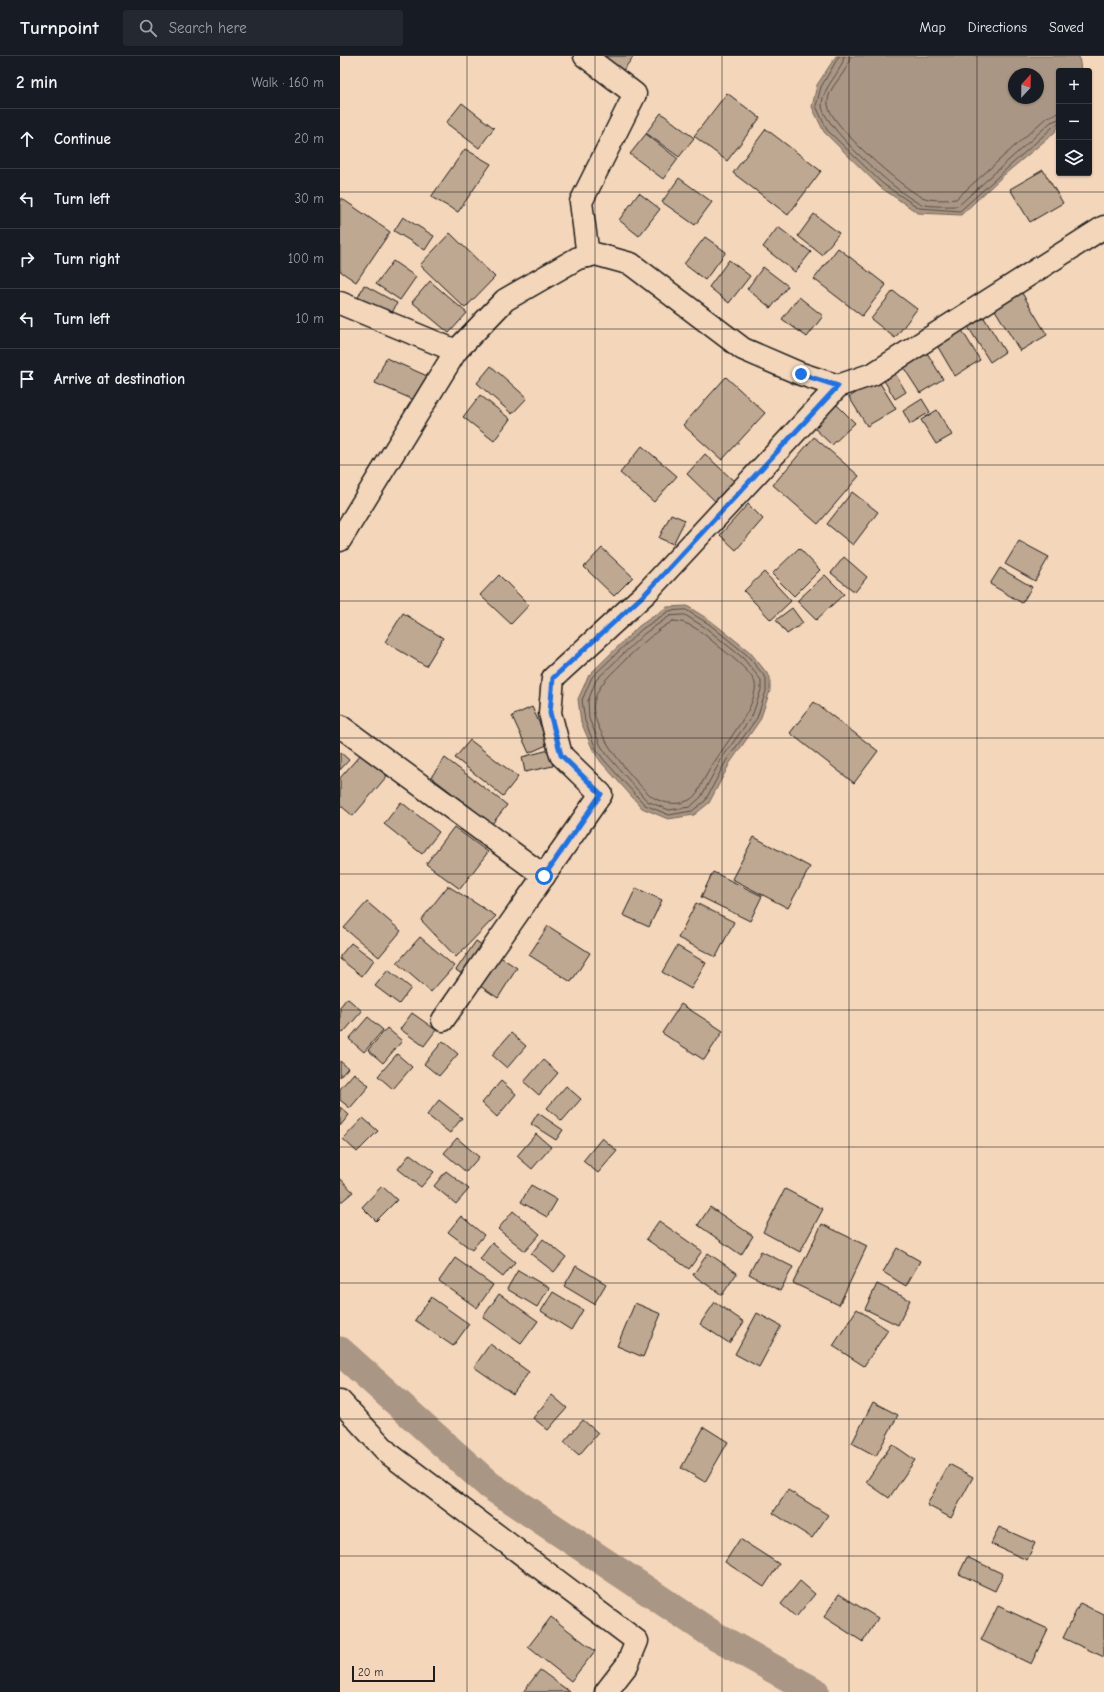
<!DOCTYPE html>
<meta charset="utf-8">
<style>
:root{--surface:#171b24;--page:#242831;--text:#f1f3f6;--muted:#9ea1a6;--line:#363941}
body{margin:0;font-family:"Comic Neue",sans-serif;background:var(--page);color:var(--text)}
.controls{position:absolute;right:12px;top:12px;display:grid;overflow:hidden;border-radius:4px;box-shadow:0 1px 3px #0004}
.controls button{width:36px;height:36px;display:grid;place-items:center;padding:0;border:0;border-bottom:1px solid var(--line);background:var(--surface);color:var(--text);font:20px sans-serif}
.compass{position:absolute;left:668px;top:12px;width:36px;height:36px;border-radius:50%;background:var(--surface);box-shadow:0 1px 3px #0004;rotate:22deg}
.scale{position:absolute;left:12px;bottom:10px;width:83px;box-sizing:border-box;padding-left:4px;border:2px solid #1c1c1c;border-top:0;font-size:11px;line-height:14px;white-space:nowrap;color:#1c1c1c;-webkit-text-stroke:3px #f4d6ba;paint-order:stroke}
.stop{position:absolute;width:12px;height:12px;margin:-9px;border:3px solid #1a73e8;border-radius:50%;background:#fff}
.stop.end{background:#1a73e8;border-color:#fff;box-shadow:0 1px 4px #0008}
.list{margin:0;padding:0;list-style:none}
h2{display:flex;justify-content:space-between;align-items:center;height:52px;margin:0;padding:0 16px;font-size:17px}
h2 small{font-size:13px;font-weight:400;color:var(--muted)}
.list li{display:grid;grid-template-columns:26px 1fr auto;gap:12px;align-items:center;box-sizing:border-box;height:60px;padding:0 16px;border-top:1px solid var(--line)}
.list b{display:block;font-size:15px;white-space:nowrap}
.list em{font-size:13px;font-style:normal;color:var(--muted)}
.icon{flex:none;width:22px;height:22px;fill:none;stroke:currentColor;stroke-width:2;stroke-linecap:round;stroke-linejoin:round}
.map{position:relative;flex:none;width:764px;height:1636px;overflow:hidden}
header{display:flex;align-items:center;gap:24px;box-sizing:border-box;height:56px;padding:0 20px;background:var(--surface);border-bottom:1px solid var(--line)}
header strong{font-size:19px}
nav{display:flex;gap:22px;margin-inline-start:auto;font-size:14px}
.search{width:280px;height:36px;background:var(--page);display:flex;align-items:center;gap:10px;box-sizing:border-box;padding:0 14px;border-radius:4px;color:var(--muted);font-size:15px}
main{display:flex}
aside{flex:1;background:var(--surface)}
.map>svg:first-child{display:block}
.water{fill:#aa9684;stroke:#71655a;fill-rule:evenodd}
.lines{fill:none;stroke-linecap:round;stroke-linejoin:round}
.shore{stroke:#554d46;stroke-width:1}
.canal{stroke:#aa9684;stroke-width:29}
.building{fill:#bfa892;stroke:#1c1c1c}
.minor-casing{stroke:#1c1c1c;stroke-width:25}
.minor{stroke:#f4d6ba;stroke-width:22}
.route{stroke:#1a73e8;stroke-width:5}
.grid{fill:none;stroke:#1c1c1c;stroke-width:1;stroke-opacity:0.55}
</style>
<header>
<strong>Turnpoint</strong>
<div class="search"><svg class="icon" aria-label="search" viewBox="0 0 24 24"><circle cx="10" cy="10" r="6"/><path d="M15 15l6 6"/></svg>Search here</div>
<nav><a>Map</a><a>Directions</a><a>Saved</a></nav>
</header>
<main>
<aside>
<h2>2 min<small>Walk · 160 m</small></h2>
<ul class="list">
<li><svg class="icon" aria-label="ahead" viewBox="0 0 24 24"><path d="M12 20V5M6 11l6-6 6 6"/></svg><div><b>Continue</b></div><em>20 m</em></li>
<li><svg class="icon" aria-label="left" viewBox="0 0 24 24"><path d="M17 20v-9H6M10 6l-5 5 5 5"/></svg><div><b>Turn left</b></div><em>30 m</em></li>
<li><svg class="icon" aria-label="right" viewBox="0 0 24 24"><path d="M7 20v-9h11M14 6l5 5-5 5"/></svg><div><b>Turn right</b></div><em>100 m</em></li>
<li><svg class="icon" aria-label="left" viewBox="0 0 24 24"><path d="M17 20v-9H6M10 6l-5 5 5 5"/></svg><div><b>Turn left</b></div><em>10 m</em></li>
<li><svg class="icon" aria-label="arrive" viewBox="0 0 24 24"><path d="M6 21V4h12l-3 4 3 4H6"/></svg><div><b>Arrive at destination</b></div></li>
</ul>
</aside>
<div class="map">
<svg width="764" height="1636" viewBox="0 0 764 1636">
<rect width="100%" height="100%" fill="#f4d6ba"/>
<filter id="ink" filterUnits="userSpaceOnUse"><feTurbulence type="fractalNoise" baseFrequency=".025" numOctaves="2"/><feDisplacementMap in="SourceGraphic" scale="8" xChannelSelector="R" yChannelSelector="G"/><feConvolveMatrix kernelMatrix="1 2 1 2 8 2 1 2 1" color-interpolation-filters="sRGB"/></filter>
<g filter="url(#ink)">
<g class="water">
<path d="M496 0H739L741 15H719V70L714 77 665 118 621 159 578 157 540 131 484 76 472 51 477 29ZM674 18H698V42H674Z"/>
<polygon points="347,550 371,565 410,596 430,621 430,635 420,664 390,707 369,747 354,759 328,763 302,752 261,706 253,694 241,666 238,643 249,619 299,570 327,551"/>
</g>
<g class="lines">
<g class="shore">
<polyline points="499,0 481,31 476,50 487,74 543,128 579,152 620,155 715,69 719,68"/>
<path d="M504 0C503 16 482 30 482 49 481 69 562 142 581 148 591 151 608 150 618 150L711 66 719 63"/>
<path d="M510 0C509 18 486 30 488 49 490 69 563 133 582 141 591 145 607 144 616 143L707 61 719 57"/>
<polygon points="346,554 369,568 407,599 426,622 426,635 417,662 386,705 365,745 352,755 329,759 305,749 264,704 256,693 245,665 242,644 252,621 302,573 329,555"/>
<polygon points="345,559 366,572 403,602 421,624 421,634 412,660 382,702 361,741 350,751 329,754 307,745 268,700 261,690 249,663 248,645 256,624 305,577 330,560"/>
<path d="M333 565C350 565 364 578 377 589 387 597 411 615 415 627 417 635 410 652 406 658 392 682 375 702 362 727 359 734 355 742 347 745 336 750 319 747 310 739 292 723 248 671 254 646 258 627 274 616 286 603 301 589 315 575 333 565Z"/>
</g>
<polyline class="canal" points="0,1295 149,1429 375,1580 475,1636"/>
</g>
<g class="building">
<polygon points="259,0 294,0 281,17"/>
<polygon points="387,37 420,62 387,105 354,80"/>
<polygon points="122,47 154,72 139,92 106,67"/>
<polygon points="321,57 354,82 339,101 306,77"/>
<polygon points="426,73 481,115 448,159 393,117"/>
<polygon points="306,78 338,103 323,123 290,98"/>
<polygon points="125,93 151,108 118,156 91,141"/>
<polygon points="703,114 723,147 690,166 670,133"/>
<polygon points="339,122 372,146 355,169 322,146"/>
<polygon points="299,137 320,153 299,180 279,164"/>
<polygon points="1,142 50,176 16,226 0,215 0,145"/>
<polygon points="474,158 499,177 482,199 458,180"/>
<polygon points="63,161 94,180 85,194 54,175"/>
<polygon points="438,171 471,196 455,216 423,191"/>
<polygon points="110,177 155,221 125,252 80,209"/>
<polygon points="365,181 386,196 365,224 344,208"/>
<polygon points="498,192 546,229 522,260 474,223"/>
<polygon points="389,204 410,220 389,247 369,231"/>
<polygon points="53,205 76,221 60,244 36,228"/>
<polygon points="423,211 448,230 431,252 407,233"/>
<polygon points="90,225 127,257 109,277 72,246"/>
<polygon points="24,229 57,247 48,265 15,248"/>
<polygon points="679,232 707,279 680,295 652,249"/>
<polygon points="553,235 577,253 555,282 531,263"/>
<polygon points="459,241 483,260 467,281 442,263"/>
<polygon points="643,260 665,296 650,306 627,269"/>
<polygon points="620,271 640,304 615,320 595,286"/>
<polygon points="584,292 603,323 580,337 560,306"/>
<polygon points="46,302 101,326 90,351 35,327"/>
<polygon points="151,310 187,342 172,358 137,327"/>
<polygon points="553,314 566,336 555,343 542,321"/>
<polygon points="386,321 425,357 382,404 343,369"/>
<polygon points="538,324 556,353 527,370 509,341"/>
<polygon points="140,339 170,363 154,385 123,361"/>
<polygon points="582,343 590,356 570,368 563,355"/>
<polygon points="494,346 515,367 492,389 471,369"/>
<polygon points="597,354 612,379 596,388 581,364"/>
<polygon points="474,381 519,420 478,468 433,429"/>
<polygon points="302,390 337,420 314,446 280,417"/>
<polygon points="365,398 396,427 377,447 347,418"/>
<polygon points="512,436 538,456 513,489 487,468"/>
<polygon points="408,448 423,463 396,494 380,479"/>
<polygon points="331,458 345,464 333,488 319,482"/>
<polygon points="679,485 709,501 695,525 665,508"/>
<polygon points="262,492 293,521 274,540 244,511"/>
<polygon points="459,492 480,514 454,540 432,518"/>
<polygon points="504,501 527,521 515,536 491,517"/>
<polygon points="660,512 692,531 682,547 650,528"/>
<polygon points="424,516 451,545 431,564 404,535"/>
<polygon points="159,519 189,549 171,568 140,539"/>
<polygon points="485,519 504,538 476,564 457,545"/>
<polygon points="452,552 463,567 447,578 436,564"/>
<polygon points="63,557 103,582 86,610 45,586"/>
<polygon points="474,646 538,695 514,727 450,677"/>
<polygon points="192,651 209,688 189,697 172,660"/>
<polygon points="130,684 178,721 163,740 115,702"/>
<polygon points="209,694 213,710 185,716 182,701"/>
<polygon points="0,696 9,704 0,714"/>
<polygon points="21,698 47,720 13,760 0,749 0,722"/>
<polygon points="105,702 167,749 152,768 91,721"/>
<polygon points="61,746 99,776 82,798 44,768"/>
<polygon points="114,771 148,796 120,833 86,808"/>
<polygon points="414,781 470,811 448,852 392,823"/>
<polygon points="373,816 422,840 410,865 361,841"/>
<polygon points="108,830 156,860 116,901 81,864"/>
<polygon points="296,832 322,844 309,871 283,859"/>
<polygon points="27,846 61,875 39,901 4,872"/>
<polygon points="356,847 394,866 376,901 338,882"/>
<polygon points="208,870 250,897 231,926 189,899"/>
<polygon points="80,881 114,910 91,936 57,907"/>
<polygon points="136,885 177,912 158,942 116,914"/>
<polygon points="11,887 34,904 22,920 0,903 0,900"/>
<polygon points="337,890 366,907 351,933 322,916"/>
<polygon points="48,914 71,932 59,948 35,930"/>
<polygon points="7,942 22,955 3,977 0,975 0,951"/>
<polygon points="341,948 383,975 364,1004 322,977"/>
<polygon points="72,957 96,974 84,990 60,973"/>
<polygon points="28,961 43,974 24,996 9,983"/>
<polygon points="47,972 62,985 43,1007 28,994"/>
<polygon points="171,977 186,990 167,1012 152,999"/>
<polygon points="103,985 118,998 99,1020 84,1008"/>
<polygon points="57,998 72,1011 53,1033 38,1020"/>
<polygon points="203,1004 218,1017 199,1039 184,1026"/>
<polygon points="0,1005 8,1012 0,1021"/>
<polygon points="14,1017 29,1030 10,1052 0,1044 0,1033"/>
<polygon points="161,1025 176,1038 157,1061 142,1047"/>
<polygon points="226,1030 241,1043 222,1065 207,1052"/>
<polygon points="99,1044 122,1062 110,1077 87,1059"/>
<polygon points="0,1051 9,1059 0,1070"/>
<polygon points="198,1057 223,1074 216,1084 191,1068"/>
<polygon points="23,1062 38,1075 17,1096 3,1083"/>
<polygon points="196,1078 211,1091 192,1113 177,1100"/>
<polygon points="117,1082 139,1101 126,1116 104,1097"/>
<polygon points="262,1082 277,1095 258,1117 243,1105"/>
<polygon points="70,1098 94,1116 81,1131 58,1113"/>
<polygon points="106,1115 129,1133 116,1148 94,1130"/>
<polygon points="0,1122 13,1136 0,1147"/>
<polygon points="191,1129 217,1144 207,1161 181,1146"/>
<polygon points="42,1130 57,1144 36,1165 22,1151"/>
<polygon points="445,1133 483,1153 460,1196 423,1176"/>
<polygon points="370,1151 413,1180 401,1199 358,1169"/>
<polygon points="173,1155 200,1178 185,1195 158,1173"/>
<polygon points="121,1160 144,1179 132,1194 108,1176"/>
<polygon points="319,1165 362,1195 349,1213 306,1183"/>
<polygon points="482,1168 527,1190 499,1249 453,1227"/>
<polygon points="203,1183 226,1201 214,1216 191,1198"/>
<polygon points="152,1187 175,1206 163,1221 140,1203"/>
<polygon points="557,1192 580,1205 566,1230 543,1216"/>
<polygon points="421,1195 453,1211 440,1235 409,1218"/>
<polygon points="368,1197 397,1217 382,1239 353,1219"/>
<polygon points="115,1202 153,1229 137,1252 99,1225"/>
<polygon points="236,1210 266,1228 254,1248 224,1230"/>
<polygon points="178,1214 209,1232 197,1251 167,1233"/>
<polygon points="537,1228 570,1244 558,1269 525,1253"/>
<polygon points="213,1236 243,1254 231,1274 201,1255"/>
<polygon points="159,1238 198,1265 181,1288 143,1261"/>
<polygon points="91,1241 129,1268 113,1290 75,1264"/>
<polygon points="375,1246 404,1266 389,1287 360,1268"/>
<polygon points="295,1247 321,1258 303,1301 277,1290"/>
<polygon points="517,1253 548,1274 524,1310 493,1290"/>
<polygon points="417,1257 441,1270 419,1311 395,1298"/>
<polygon points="150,1288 189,1316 173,1338 134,1311"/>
<polygon points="212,1339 227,1352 208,1374 193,1362"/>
<polygon points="533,1346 558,1359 536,1400 512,1387"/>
<polygon points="243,1364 258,1377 239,1399 224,1386"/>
<polygon points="364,1371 388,1386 365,1426 341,1412"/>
<polygon points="552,1388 575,1404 549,1442 526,1426"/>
<polygon points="609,1408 633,1421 611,1462 587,1449"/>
<polygon points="448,1434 488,1459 472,1482 433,1457"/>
<polygon points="659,1471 695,1487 687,1504 651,1488"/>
<polygon points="400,1483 439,1508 424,1531 385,1506"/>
<polygon points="627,1501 663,1518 655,1535 619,1518"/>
<polygon points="460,1525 475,1538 456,1561 441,1548"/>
<polygon points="499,1538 538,1562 523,1586 484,1561"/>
<polygon points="740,1547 764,1559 764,1601 723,1582"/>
<polygon points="658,1550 708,1573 691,1608 641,1584"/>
<polygon points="211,1561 255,1595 231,1625 188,1591"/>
<polygon points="200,1614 230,1636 183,1636"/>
</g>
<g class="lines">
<defs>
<g id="minor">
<polyline points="245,0 295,38 241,146 248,200"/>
<polyline points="0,247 116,295 165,244 238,202 255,198 291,208 403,293 461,318 498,330 533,318 764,171"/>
<polyline points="0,484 116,295"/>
<polyline points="0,670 204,820"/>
<polyline points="103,964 261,738 221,699 210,657 213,622 306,537 498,330"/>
<polyline points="0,1345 48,1397 297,1585 287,1609 266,1636"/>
</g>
</defs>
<use href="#minor" class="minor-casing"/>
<use href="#minor" class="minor"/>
</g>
</g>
<g class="lines" filter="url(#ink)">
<polyline class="route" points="204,820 261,738 221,699 210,657 213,622 306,537 498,330 461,318"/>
</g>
<path class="grid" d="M127 0V1636M255 0V1636M382 0V1636M509 0V1636M637 0V1636M0 136H764M0 273H764M0 409H764M0 545H764M0 682H764M0 818H764M0 954H764M0 1091H764M0 1227H764M0 1363H764M0 1500H764"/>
</svg>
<div class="controls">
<button>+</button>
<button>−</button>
<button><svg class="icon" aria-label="layers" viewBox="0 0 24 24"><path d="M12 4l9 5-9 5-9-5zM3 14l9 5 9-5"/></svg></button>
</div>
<svg class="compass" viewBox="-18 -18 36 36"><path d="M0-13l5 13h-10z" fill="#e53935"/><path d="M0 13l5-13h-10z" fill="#9ea1a6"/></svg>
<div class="scale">20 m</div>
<div class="stop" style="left:204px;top:820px"></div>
<div class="stop end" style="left:461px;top:318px"></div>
</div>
</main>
